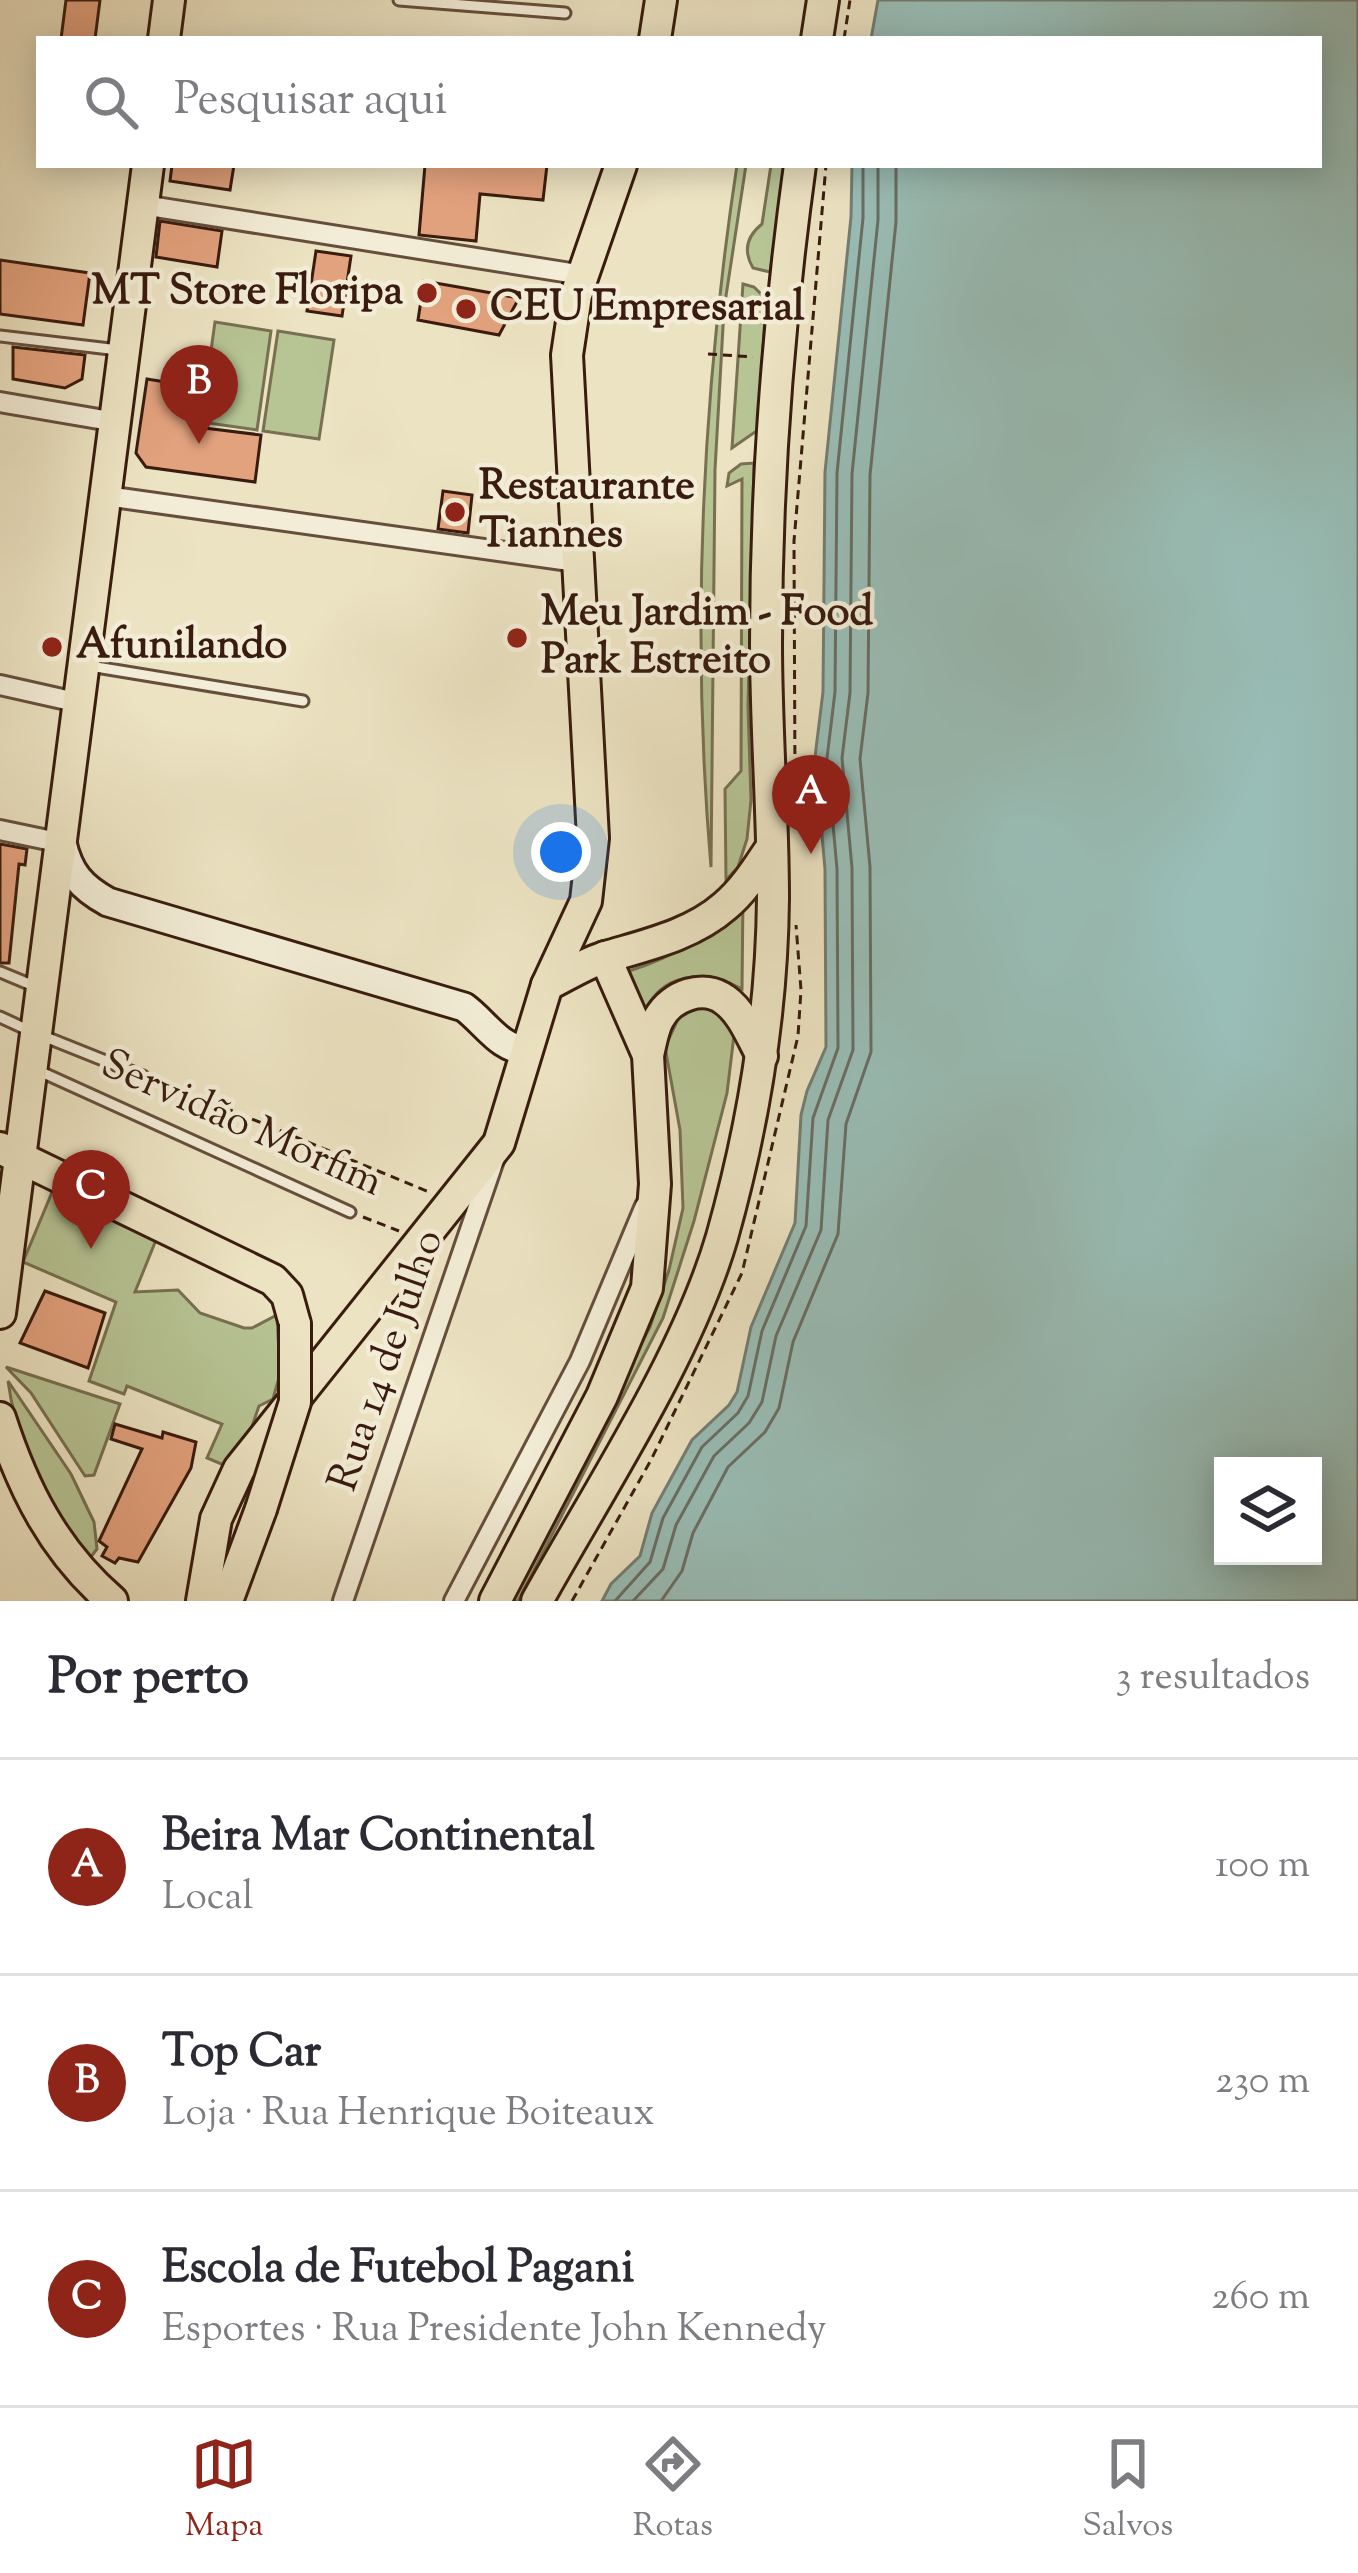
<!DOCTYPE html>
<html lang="pt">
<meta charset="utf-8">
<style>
:root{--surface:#fff;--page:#f7f7f7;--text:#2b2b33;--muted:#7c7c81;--line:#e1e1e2;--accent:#8f2418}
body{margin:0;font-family:"Sorts Mill Goudy",serif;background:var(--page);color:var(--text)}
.controls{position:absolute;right:36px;bottom:36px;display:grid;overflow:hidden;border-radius:0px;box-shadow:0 6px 30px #0003}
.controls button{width:108px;height:108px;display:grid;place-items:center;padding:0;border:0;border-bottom:3px solid var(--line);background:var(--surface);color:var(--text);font:60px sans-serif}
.you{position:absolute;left:561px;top:852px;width:42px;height:42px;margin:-30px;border:9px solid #fff;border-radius:50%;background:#1a73e8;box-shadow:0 0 0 18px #1a73e833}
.badge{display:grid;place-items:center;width:78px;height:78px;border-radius:50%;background:var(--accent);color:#fff;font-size:39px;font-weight:700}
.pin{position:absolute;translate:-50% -99px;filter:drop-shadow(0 3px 6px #0008)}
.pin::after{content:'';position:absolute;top:63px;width:42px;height:36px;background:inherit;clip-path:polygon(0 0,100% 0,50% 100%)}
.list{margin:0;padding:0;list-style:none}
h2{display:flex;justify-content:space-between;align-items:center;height:156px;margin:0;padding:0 48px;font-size:51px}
h2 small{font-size:39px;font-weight:400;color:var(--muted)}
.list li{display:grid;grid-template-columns:78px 1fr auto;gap:36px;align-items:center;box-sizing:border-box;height:216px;padding:0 48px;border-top:3px solid var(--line)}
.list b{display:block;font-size:45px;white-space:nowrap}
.list p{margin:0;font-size:39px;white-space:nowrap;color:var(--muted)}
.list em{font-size:39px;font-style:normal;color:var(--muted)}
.icon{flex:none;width:66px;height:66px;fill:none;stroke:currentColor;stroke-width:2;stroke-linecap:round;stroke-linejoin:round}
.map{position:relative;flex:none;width:1358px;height:1601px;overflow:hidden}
.search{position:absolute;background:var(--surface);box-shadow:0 6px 30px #0003;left:36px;right:36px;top:36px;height:132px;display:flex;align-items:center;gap:30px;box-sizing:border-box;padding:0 42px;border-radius:0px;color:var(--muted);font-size:45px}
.sheet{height:804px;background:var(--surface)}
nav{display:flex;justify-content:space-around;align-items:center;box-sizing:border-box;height:168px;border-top:3px solid var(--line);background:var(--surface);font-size:33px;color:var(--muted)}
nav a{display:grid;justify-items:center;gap:6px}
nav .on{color:var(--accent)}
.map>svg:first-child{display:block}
.green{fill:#b7c494;stroke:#787052;stroke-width:3}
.water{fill:#99beb7;stroke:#737d74;stroke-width:3;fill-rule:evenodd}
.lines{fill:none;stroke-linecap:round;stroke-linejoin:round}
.shore{stroke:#696d63;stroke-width:3}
.building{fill:#e3a27e;stroke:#391c0f;stroke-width:3}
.lane-casing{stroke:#664e3c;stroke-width:15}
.street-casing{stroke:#664e3c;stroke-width:24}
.secondary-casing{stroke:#391c0f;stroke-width:33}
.primary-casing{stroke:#391c0f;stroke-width:36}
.path{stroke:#391c0f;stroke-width:3;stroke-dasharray:9 6;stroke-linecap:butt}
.lane{stroke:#f3edd7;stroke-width:9}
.street{stroke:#f3edd7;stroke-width:18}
.secondary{stroke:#f3edd7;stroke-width:27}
.primary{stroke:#ece3c2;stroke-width:30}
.primary-bridge-casing{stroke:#391c0f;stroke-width:36;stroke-linecap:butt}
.primary-bridge{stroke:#ece3c2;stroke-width:30}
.poi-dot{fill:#8f2418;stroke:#f3edd7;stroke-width:4.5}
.labels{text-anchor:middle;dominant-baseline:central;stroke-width:9;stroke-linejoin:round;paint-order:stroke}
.poi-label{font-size:42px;font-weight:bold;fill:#391c0f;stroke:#f3edd7;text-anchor:start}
.street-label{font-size:42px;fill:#391c0f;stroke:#f3edd7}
</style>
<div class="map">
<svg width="1358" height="1601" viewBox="0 0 1358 1601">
<rect width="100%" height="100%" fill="#ece3c2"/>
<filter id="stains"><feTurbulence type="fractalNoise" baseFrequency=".00167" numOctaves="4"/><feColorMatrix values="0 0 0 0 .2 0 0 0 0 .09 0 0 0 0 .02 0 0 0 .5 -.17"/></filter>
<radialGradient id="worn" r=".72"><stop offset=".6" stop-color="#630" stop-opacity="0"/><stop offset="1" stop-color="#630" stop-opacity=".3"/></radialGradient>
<g class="green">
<path d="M737 165H746L724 309 715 470 711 867C691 634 702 396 737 165Z"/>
<path d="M771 165H785L770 272 753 268C743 251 747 236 762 224Z"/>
<polygon points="743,284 754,287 766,299 758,430 732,448"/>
<polygon points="215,322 271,331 257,430 201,422"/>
<polygon points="278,331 334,340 319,439 263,431"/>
<polygon points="754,463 748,706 751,800 747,839 738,867 726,880 725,789 741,771 742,479 727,486 729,473 741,464"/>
<path d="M743 896 742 989C706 969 659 971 643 1017L626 972C679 956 705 936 743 896Z"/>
<polygon points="702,999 736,1019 727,1093 694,1221 663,1318 518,1601 507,1601 650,1327 669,1270 683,1208 680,1130 665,1047 679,1017"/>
<polygon points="53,1190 158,1235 135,1292 178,1290 200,1313 244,1328 252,1328 277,1315 280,1374 273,1399 259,1406 248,1438 226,1466 207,1458 222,1424 127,1386 124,1394 89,1381 116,1302 23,1262"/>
<polygon points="6,1367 120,1404 94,1475 85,1476 31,1393"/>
<path d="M8 1381 71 1474 94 1522 97 1549 90 1558C48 1507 17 1447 8 1381Z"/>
</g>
<path class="water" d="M878 0H1358V1601H602L611 1584 640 1556 652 1513 692 1440 729 1405 737 1392 751 1327 795 1223 801 1115 807 1091 826 1047 825 869 815 757 823 692 825 472 851 217 852 165H1319V39H871ZM1223 1466H1313V1556H1223Z"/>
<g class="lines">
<g class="shore">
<polyline points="615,1601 650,1562 663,1518 702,1447 738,1413 748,1396 762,1331 806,1226 813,1118 838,1048 837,869 827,758 835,692 837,473 863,218 863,165"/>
<polyline points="633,1601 663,1569 676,1525 714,1456 749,1423 762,1402 776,1336 821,1230 828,1120 853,1050 852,868 842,758 850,693 852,474 878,220 878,165"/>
<polyline points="661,1601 682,1571 693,1533 728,1467 765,1432 779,1408 793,1342 838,1234 846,1124 871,1052 870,867 860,759 868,693 870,475 896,222 896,165"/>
</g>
</g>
<g class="building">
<polygon points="66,0 100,0 95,39 61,39"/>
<polygon points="172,165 234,165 230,190 170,181"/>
<polygon points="425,165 547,165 543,200 480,194 476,241 419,235"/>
<polygon points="160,221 222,231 217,267 156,257"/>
<polygon points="316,251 351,256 342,316 307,311"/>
<polygon points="0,260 90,273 83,325 0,314"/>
<polygon points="424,281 464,288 519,298 499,335 418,320"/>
<polygon points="13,347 85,355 82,379 65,388 13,379"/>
<polygon points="147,379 202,388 196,427 261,435 255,482 146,467 136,453"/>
<polygon points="443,491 472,495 468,533 438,529"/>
<polygon points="0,844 27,849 25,865 19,864 9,963 0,963"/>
<polygon points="45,1291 105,1313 88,1368 20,1343"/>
<polygon points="115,1424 162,1438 163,1432 196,1442 191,1468 138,1562 119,1558 115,1563 102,1556 107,1547 99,1541 142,1449 111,1439"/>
</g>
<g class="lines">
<defs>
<g id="lane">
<polyline points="399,0 565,13"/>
<polyline points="0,336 110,349 117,356"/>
<polyline points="90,666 303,701"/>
<polyline points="0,972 34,986"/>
<polyline points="0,1017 28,1030"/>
<polyline points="43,1036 143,1076"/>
<polyline points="39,1071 350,1212"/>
</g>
<g id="street">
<polyline points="143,205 583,275"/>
<polyline points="0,402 116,422"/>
<polyline points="106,496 577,562"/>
<polyline points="0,685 80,703"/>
<polyline points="0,830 62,843"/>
<polyline points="343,1601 494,1160"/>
<polyline points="454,1601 580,1361 645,1206"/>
</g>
<path id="secondary" d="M62 843C69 873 81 887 108 902L464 1007C485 1022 500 1050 527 1050"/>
<g id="primary">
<polyline points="164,39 169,0"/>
<polyline points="655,39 661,0"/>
<polyline points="817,39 823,0"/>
<path d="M547 985C566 976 587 962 606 957 646 945 692 935 725 906 744 890 757 869 771 848"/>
<path d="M648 1055C651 1043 653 1028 659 1018 672 995 704 984 725 1000 743 1013 752 1038 762 1056"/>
<polyline points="0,1148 273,1280 287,1295 295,1324"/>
<polyline points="0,1313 148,165"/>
<path d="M0 1418C23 1489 54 1551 112 1601"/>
<polyline points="202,1601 216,1519 239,1469 499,1143 547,985 586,901 593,838 567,355 576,295 621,165"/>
<polyline points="227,1601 261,1509"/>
<polyline points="495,1601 602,1396 647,1288 655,1184 648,1055 605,957"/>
<path d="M537 1601C598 1491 687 1357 722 1237 753 1127 772 1013 773 898 773 813 766 729 766 644 766 483 778 324 800 165"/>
</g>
</defs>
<use href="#lane" class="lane-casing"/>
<use href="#street" class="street-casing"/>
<use href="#secondary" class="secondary-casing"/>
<use href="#primary" class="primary-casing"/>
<g class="path">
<polyline points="844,39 850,0"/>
<polyline points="708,354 753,357"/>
<polyline points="795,784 794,541 826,165"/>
<polyline points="155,1079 429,1192"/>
<polyline points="363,1217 399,1231"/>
<polyline points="572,1601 651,1460 742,1273 798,1036 801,990 796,925"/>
</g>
<use href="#lane" class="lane"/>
<use href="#street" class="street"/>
<use href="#secondary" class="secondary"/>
<use href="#primary" class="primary"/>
<defs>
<polyline id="primary-bridge" points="261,1509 295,1402 295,1324"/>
</defs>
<use href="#primary-bridge" class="primary-bridge-casing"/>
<use href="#primary-bridge" class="primary-bridge"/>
</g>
<g class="poi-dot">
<circle cx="427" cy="293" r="12"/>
<circle cx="466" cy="309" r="12"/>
<circle cx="455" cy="512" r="12"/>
<circle cx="517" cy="638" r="12"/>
<circle cx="52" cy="647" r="12"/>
</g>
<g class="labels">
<g class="poi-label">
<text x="403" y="293" text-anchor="end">MT Store Floripa</text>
<text x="490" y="309">CEU Empresarial</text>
<text x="479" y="488">Restaurante<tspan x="479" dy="48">Tiannes</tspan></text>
<text x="541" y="614">Meu Jardim - Food<tspan x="541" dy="48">Park Estreito</tspan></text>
<text x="76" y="647">Afunilando</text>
</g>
<g class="street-label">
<text transform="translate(241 1125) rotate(24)">Servidão Morfim</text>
<text transform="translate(388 1361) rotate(-71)">Rua 14 de Julho</text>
</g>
</g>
<rect width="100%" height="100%" filter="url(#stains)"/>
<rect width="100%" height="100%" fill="url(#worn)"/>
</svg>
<div class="controls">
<button><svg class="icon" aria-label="layers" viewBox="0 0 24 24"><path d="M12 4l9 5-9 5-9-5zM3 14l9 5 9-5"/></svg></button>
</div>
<div class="you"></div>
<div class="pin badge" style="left:811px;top:854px">A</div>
<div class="pin badge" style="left:199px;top:444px">B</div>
<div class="pin badge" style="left:91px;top:1249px">C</div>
<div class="search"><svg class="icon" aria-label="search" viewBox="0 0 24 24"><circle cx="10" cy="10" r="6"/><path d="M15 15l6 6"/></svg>Pesquisar aqui</div>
</div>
<section class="sheet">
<h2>Por perto<small>3 resultados</small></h2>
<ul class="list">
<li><span class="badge">A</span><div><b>Beira Mar Continental</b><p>Local</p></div><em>100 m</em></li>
<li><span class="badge">B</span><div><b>Top Car</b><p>Loja · Rua Henrique Boiteaux</p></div><em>230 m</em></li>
<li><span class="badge">C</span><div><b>Escola de Futebol Pagani</b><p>Esportes · Rua Presidente John Kennedy</p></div><em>260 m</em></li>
</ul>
</section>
<nav>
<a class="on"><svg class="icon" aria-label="map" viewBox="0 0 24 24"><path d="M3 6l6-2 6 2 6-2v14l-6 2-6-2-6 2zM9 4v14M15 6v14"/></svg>Mapa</a>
<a><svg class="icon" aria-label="directions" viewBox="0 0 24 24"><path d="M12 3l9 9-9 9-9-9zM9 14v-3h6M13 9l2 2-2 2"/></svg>Rotas</a>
<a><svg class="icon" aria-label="saved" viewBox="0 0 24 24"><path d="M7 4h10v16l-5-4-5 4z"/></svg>Salvos</a>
</nav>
